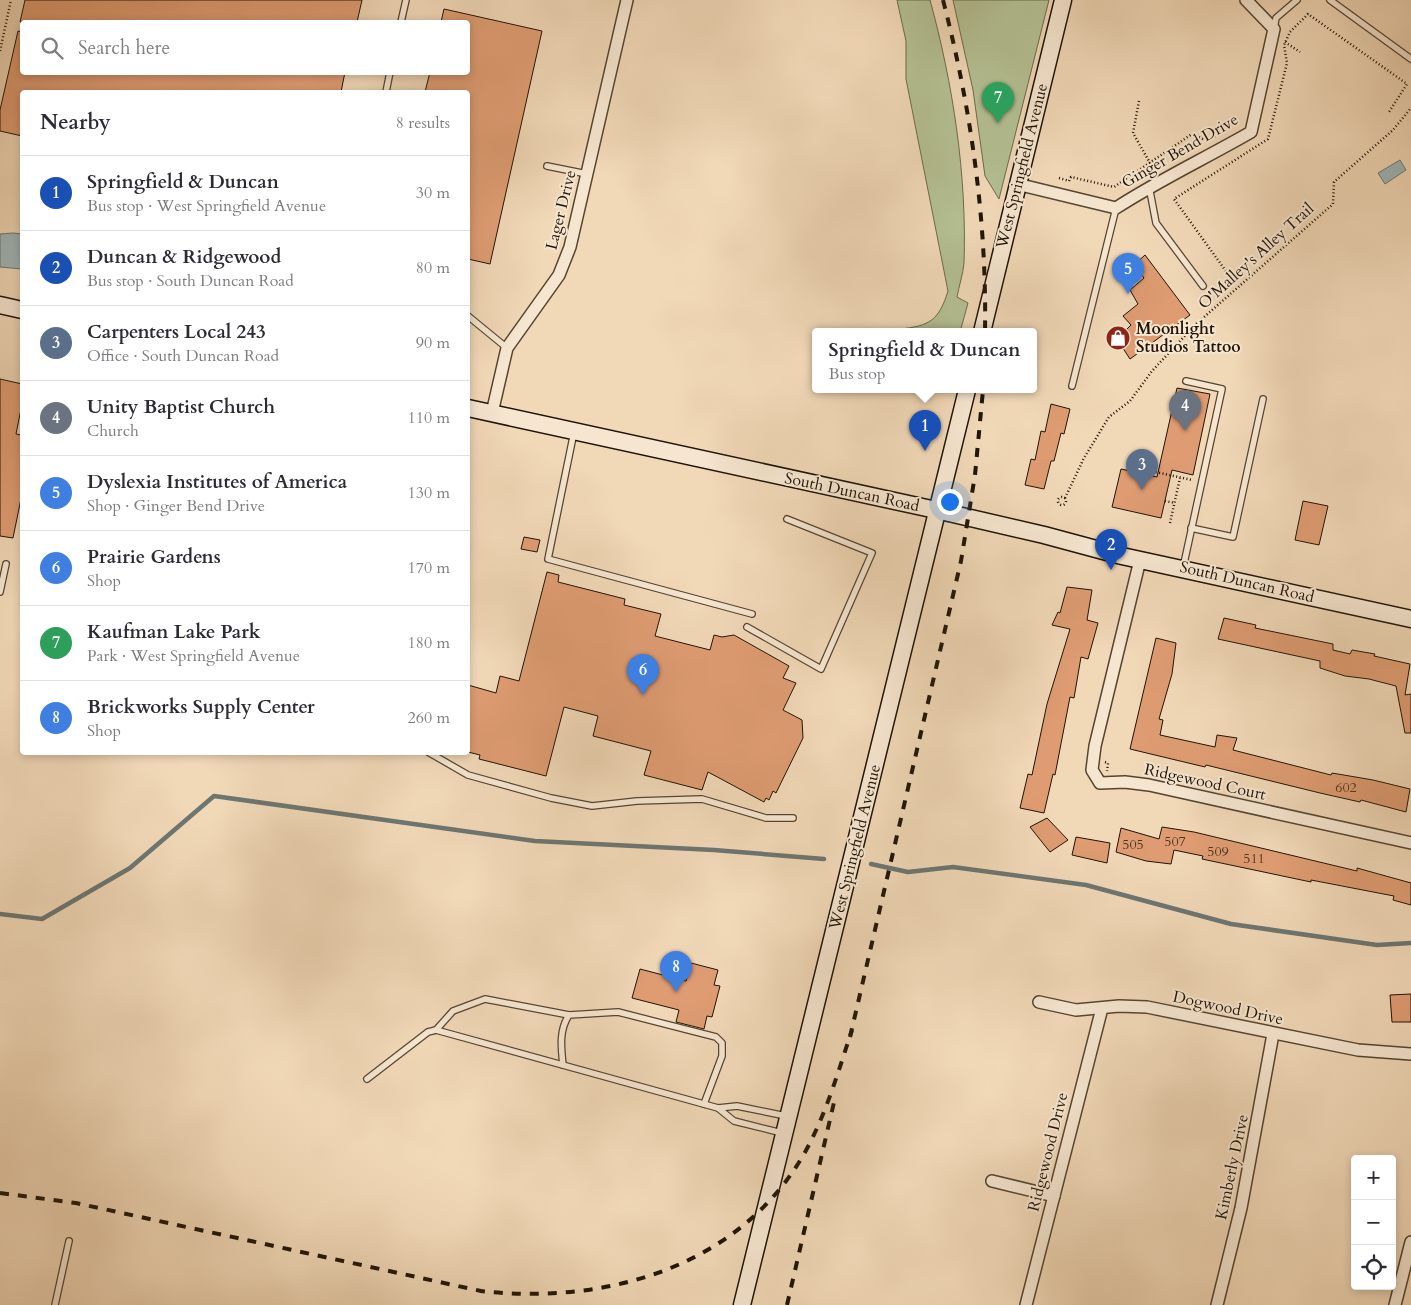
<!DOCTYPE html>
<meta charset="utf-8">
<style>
:root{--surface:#fff;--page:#f7f7f7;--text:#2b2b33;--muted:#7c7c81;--line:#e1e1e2;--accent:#8f2418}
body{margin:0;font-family:Cardo,serif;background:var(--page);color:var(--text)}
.controls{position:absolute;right:15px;bottom:15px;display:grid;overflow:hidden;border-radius:5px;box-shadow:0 2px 8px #0003}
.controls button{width:45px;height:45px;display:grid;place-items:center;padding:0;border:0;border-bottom:1px solid var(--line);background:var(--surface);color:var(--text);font:25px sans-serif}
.you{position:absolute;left:949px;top:501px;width:18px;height:18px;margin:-12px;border:4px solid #fff;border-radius:50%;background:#1a73e8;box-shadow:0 0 0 8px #1a73e833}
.badge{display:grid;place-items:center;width:32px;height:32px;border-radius:50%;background:var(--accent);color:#fff;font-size:16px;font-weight:700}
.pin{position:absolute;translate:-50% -41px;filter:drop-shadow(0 1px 2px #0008)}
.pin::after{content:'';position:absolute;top:26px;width:18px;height:15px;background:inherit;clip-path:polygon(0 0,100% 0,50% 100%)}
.popup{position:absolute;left:812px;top:328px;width:225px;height:65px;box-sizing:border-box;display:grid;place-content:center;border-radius:5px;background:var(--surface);filter:drop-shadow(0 1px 4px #0005);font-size:16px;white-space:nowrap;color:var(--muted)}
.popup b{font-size:19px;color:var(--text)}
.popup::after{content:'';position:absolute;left:50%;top:100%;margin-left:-10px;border:10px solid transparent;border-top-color:var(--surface)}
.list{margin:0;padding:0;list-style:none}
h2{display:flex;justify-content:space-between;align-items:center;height:65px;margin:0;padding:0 20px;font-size:21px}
h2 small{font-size:16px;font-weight:400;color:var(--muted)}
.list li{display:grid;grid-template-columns:32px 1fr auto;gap:15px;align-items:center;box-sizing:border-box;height:75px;padding:0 20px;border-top:1px solid var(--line)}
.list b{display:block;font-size:19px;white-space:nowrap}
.list p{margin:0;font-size:16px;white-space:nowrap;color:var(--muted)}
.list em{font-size:16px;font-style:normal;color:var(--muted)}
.icon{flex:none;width:28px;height:28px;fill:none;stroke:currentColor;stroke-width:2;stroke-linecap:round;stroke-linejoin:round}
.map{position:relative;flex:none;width:1411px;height:1305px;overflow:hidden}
.search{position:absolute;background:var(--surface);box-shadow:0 2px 8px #0003;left:20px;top:20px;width:450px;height:55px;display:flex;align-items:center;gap:12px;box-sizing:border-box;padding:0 18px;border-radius:5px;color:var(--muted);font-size:19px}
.panel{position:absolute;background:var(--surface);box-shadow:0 2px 8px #0003;left:20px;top:90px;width:450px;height:665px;border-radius:5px}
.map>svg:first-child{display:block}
.green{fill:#b4c093;stroke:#6a6a4c}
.water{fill:#a0b7ba;stroke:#6c7672}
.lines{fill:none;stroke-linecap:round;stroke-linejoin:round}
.stream{stroke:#6c7672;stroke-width:4.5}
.building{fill:#df9c72;stroke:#1f1406}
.service-casing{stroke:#544532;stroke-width:8}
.minor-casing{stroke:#544532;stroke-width:14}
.secondary-casing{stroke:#1f1406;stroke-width:19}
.path{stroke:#1f1406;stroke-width:2.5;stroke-dasharray:1 2.5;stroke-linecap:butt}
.service{stroke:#f6e6d0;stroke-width:5.5}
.minor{stroke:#f6e6d0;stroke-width:11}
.secondary{stroke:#f6e6d0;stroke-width:16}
.rail{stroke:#1f1406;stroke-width:4;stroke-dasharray:9 9;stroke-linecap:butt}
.labels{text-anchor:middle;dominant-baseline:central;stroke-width:4;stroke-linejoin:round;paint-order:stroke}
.number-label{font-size:14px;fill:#4f3621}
.street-label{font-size:16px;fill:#1f1406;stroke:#f6e6d0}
.poi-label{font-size:16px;font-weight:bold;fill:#1f1406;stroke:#f6e6d0;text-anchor:start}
</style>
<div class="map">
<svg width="1411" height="1305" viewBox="0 0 1411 1305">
<rect width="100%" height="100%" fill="#f1d8b7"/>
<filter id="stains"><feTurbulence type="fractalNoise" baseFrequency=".004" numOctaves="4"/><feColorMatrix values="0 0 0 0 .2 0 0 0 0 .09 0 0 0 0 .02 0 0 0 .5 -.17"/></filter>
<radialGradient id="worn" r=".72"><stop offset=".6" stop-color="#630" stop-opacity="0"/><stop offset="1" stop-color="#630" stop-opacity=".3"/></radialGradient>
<g class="green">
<path d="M897 0H930C953 84 967 175 964 263 963 274 959 286 957 297L968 303 960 332H908L900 329C930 326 939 320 948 291L906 79V41Z"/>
<polygon points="953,0 1049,0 999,199 985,176 973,90"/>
</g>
<g class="water">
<polygon points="1400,160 1406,170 1385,184 1378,173"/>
<polygon points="13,233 22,234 22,269 0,267 0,234"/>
</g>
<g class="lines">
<g class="stream">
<polyline points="871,864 908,872 953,867 1086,885 1231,924 1377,945 1411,943"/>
<polyline points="0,914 42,919 130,868 214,796 535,841 714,850 824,859"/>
</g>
</g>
<g class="building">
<polygon points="25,0 362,0 357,22 20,22"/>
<polygon points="444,9 542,31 490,264 468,259 468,92 425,92 430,72 468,72 468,22 441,22"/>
<polygon points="18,31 22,32 22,72 345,72 341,92 22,92 22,136 0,131 0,110"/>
<polygon points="1145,255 1190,315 1130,359 1117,339 1131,325 1123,316 1138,304 1130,290 1144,278 1134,265"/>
<polygon points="0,379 22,384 22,404 16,434 22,435 22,494 13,538 0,536"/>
<polygon points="1177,388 1210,394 1193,475 1172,470 1161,518 1112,507 1121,469 1157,477"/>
<polygon points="1051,404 1070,409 1064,434 1061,433 1054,461 1051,461 1044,489 1025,485 1031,459 1035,460 1041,431 1045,432"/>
<polygon points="1303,501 1328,506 1319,545 1295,540"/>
<polygon points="524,537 540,540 537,552 521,549"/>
<polygon points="547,572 559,575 558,582 625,599 624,605 661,614 655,636 710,650 714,635 722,637 734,635 789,666 783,678 796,683 783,710 802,720 803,738 776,793 773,791 769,800 766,798 764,802 708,772 702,790 644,775 651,751 593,736 598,716 564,707 546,776 479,759 480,755 468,752 468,685 496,693 500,676 519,681"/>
<polygon points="1067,587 1092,590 1087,620 1098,623 1088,659 1081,657 1074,698 1070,697 1055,775 1053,774 1044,813 1020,808 1028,774 1032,775 1047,704 1070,629 1052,625 1058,612 1060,613"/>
<polygon points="1224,618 1256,625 1255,628 1333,644 1333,650 1350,654 1352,650 1375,654 1374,656 1410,664 1405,695 1411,694 1411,733 1405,733 1396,686 1369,679 1345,676 1320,668 1320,661 1218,639"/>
<polygon points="1156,638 1176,643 1172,674 1159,719 1163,720 1160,735 1215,747 1217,735 1237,738 1233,750 1331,775 1332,773 1373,780 1410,789 1406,812 1361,800 1360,802 1320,793 1206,765 1205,767 1130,749"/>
<polygon points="1047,818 1068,840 1050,852 1030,827"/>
<polygon points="1162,827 1194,832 1357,871 1357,868 1411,883 1411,905 1393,900 1394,896 1311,880 1311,882 1202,859 1203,856 1174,850 1171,864 1146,861 1116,852 1121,828 1159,839"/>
<polygon points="1076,837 1110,843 1107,863 1072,855"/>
<polygon points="691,963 718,970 714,985 720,986 712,1017 707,1016 704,1029 676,1022 679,1010 632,998 640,969 686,981"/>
<polygon points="1411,994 1411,1022 1392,1022 1390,995"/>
</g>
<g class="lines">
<defs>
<g id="service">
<polyline points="1330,0 1411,59"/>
<polyline points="401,22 406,0"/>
<polyline points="1274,29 1276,18 1297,0"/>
<polyline points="386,92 390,72"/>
<polyline points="547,166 587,174"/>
<polyline points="1149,186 1156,223 1203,286"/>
<polyline points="468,316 507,348"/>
<polyline points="1072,386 1116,208"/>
<polyline points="574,432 548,559 752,614"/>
<polyline points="1191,528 1233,537 1263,399"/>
<polyline points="1183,568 1222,389 1186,381"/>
<polyline points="0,592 6,564"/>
<polyline points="747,627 821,669 872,553 787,519"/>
<polyline points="428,752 468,775 551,798 592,806 637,801 702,799 766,818 793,818"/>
<polyline points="436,1030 453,1011 485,999 569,1015"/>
<path d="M563 1065C561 1047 559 1030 569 1015L618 1012 716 1037 722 1043V1056L704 1104"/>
<polyline points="367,1079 428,1032 436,1030 718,1108 737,1106 786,1116"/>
<polyline points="718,1108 734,1121 782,1133"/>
<polyline points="55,1305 69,1241"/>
</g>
<g id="minor">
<path d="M1017 184 1116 208C1159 180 1206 158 1251 132L1274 29 1246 0"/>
<polyline points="492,413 507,348 559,275 570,247 627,0"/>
<polyline points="1140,560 1095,746 1092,770 1100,783 1125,782 1149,785 1411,843"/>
<polyline points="1039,1002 1076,1010 1119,1006 1147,1007 1358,1050 1411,1054"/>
<polyline points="992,1181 1054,1196"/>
<polyline points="1026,1305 1102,1008"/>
<polyline points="1217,1305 1241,1208 1273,1034"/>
<polyline points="1395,1305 1411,1242"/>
</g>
<g id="secondary">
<polyline points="0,305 22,310"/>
<polyline points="982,332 1063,0"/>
<polyline points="468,408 936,510 1044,535 1122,556 1411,619"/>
<polyline points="742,1305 967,390"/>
</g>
</defs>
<use href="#service" class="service-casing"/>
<use href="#minor" class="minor-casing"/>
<use href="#secondary" class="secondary-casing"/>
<g class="path">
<polyline points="1285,42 1300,52"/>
<polyline points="0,51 11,0"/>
<polyline points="1139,101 1133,133 1150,163"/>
<polyline points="1059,178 1069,181 1071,177 1114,187 1192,134 1207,141 1225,130"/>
<polyline points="1228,274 1174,199 1268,139 1287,63 1284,45 1290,32 1308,14 1407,84 1389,112"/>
<polyline points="1145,474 1146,470 1192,480"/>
<circle cx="1062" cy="501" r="4"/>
<polyline points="1065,498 1084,458 1109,417 1130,401 1152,371 1195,325 1333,204 1334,182 1393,130 1411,108"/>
<polyline points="1165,501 1175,503"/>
<polyline points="1170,523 1180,478"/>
<polyline points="1105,762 1108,763 1107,771"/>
</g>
<use href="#service" class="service"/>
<use href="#minor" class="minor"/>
<use href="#secondary" class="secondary"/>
<g class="rail">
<path d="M943 0C971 108 987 221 985 332"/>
<polyline points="850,1037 961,561 975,475 983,390"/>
<path d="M0 1193 76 1203 481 1291C605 1305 738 1268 804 1154 826 1115 838 1072 852 1030"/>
<polyline points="787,1305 835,1098"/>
</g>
</g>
<defs>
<symbol id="shop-disc" viewBox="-11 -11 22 22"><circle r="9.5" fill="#8f2418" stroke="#f6e6d0"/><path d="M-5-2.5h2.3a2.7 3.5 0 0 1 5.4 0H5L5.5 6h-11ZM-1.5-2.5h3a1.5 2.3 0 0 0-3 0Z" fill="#fff"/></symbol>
</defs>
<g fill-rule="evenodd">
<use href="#shop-disc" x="1104" y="324" width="28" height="28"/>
</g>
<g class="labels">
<g class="number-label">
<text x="1346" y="787">602</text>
<text x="1175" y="841">507</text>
<text x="1133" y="844">505</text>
<text x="1218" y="851">509</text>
<text x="1254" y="858">511</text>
</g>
<g class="street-label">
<text transform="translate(1180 151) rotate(-30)">Ginger Bend Drive</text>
<text transform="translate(1022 166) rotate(-76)">West Springfield Avenue</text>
<text transform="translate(561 210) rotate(-76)">Lager Drive</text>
<text transform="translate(1256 256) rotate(-42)">O'Malley's Alley Trail</text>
<text transform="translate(852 492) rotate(12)">South Duncan Road</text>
<text transform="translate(1247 582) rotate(13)">South Duncan Road</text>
<text transform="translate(1205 782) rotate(12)">Ridgewood Court</text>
<text transform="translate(855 847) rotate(-76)">West Springfield Avenue</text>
<text transform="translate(1228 1008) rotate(12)">Dogwood Drive</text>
<text transform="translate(1048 1152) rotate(-76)">Ridgewood Drive</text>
<text transform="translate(1232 1167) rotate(-78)">Kimberly Drive</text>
</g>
<g class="poi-label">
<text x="1136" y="329">Moonlight<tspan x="1136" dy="18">Studios Tattoo</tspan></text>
</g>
</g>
<rect width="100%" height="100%" filter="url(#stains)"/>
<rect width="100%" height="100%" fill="url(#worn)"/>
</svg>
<div class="controls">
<button>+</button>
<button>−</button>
<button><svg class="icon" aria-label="locate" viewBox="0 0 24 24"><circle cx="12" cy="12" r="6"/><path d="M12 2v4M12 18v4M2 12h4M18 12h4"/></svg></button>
</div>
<div class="you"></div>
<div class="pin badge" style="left:925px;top:451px;background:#1a4fb4">1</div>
<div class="popup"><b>Springfield &amp; Duncan</b>Bus stop</div>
<div class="pin badge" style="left:1111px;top:570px;background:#1a4fb4">2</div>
<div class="pin badge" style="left:1142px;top:490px;background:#5c6f8a">3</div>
<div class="pin badge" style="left:1185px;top:431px;background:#6b7280">4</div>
<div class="pin badge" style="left:1128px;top:294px;background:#3f7fe0">5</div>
<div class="pin badge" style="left:643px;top:695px;background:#3f7fe0">6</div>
<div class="pin badge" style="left:998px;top:123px;background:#2e9e5b">7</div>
<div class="pin badge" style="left:676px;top:992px;background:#3f7fe0">8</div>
<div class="search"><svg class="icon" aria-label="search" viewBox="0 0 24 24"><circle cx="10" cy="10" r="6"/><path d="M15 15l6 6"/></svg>Search here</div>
<section class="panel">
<h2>Nearby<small>8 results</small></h2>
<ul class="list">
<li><span class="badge" style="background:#1a4fb4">1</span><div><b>Springfield &amp; Duncan</b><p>Bus stop · West Springfield Avenue</p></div><em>30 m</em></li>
<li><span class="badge" style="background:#1a4fb4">2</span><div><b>Duncan &amp; Ridgewood</b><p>Bus stop · South Duncan Road</p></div><em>80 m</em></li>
<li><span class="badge" style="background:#5c6f8a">3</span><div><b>Carpenters Local 243</b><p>Office · South Duncan Road</p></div><em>90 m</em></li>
<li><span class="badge" style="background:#6b7280">4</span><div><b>Unity Baptist Church</b><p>Church</p></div><em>110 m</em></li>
<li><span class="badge" style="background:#3f7fe0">5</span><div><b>Dyslexia Institutes of America</b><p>Shop · Ginger Bend Drive</p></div><em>130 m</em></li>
<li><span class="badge" style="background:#3f7fe0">6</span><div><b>Prairie Gardens</b><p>Shop</p></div><em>170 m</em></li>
<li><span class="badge" style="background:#2e9e5b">7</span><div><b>Kaufman Lake Park</b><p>Park · West Springfield Avenue</p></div><em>180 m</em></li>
<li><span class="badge" style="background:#3f7fe0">8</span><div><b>Brickworks Supply Center</b><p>Shop</p></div><em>260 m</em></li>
</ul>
</section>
</div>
